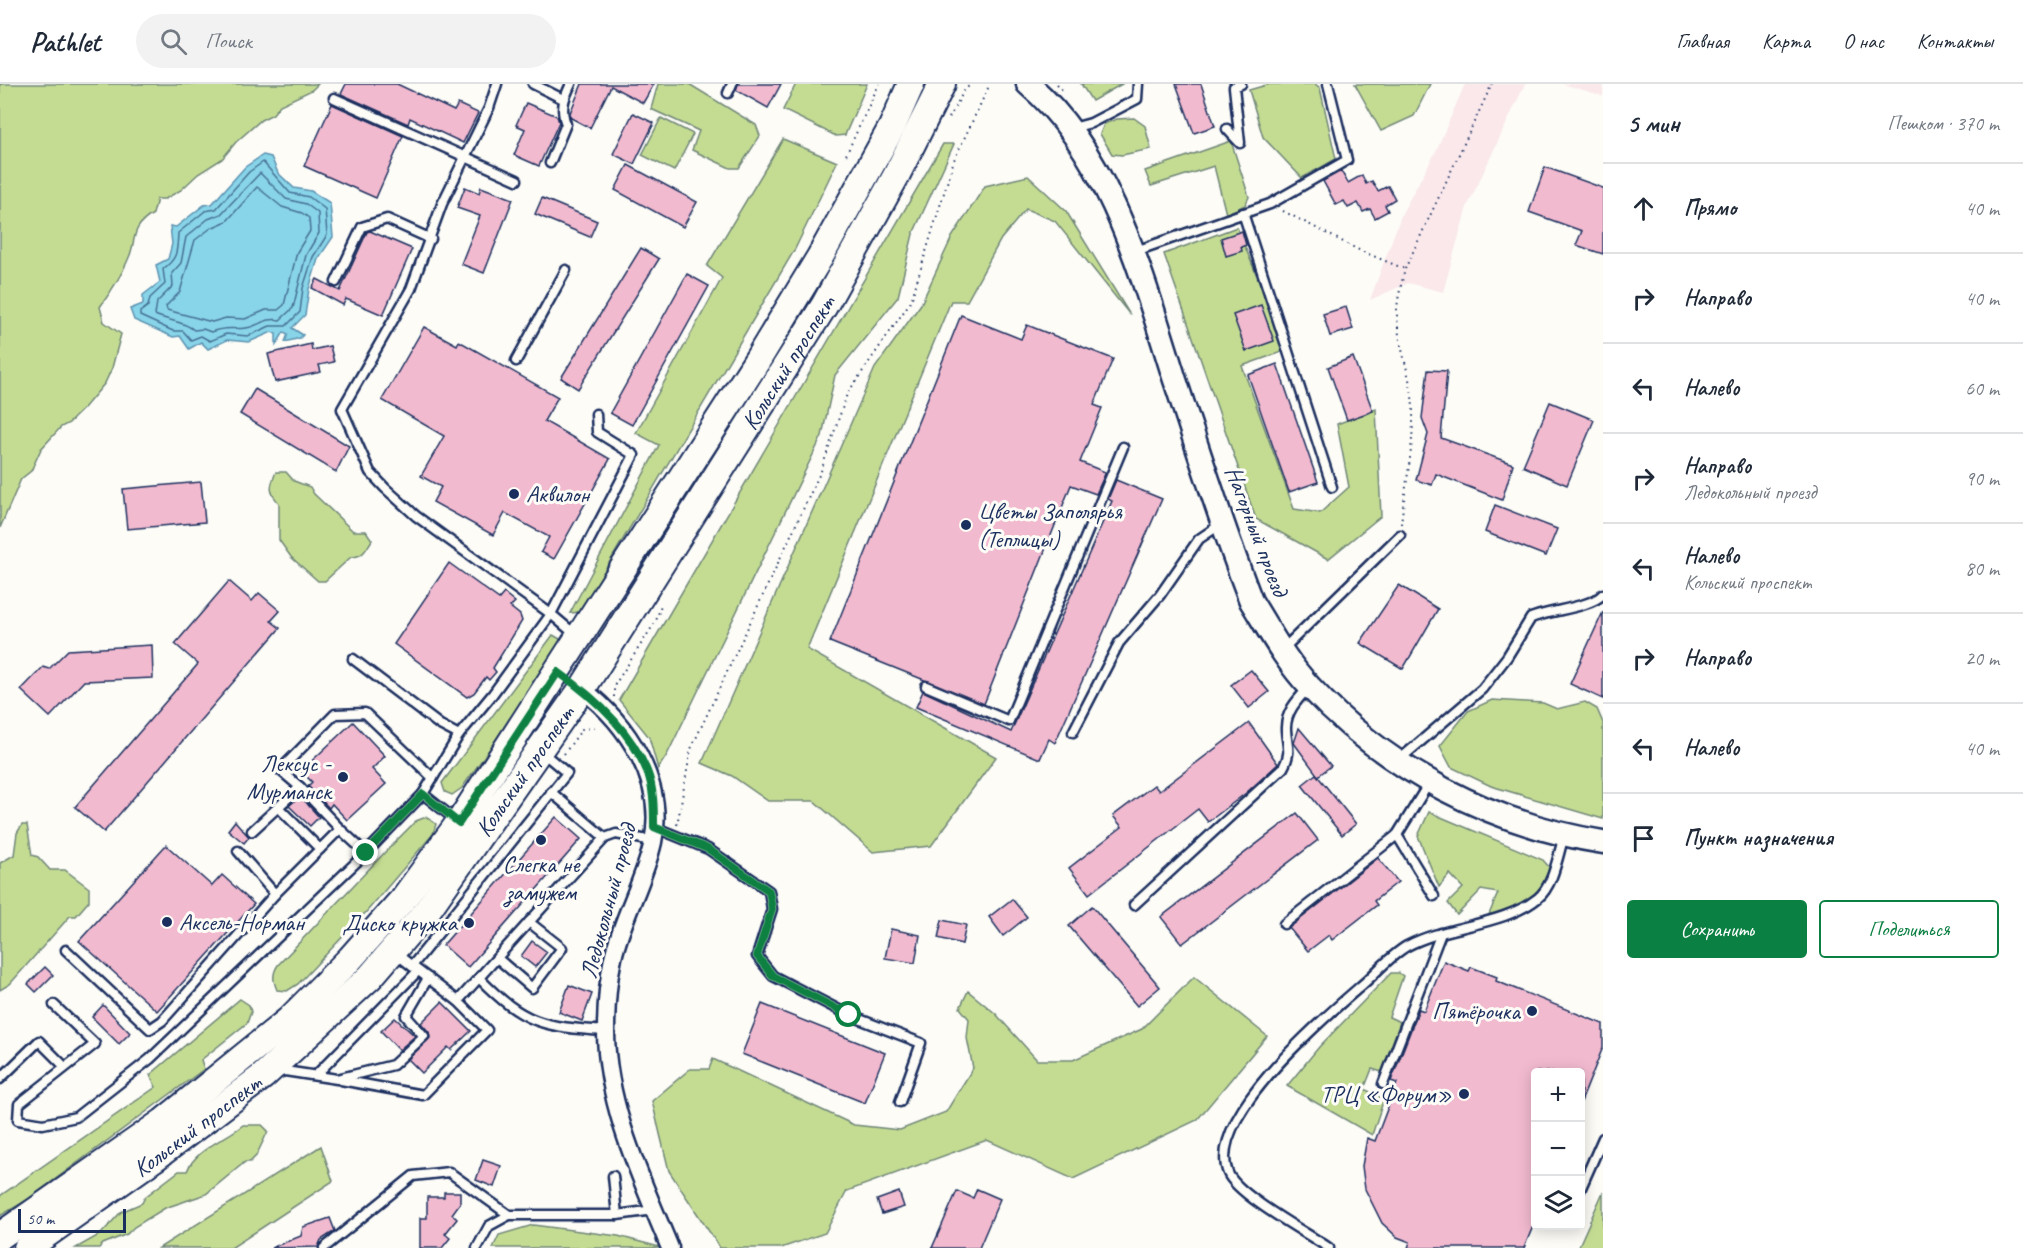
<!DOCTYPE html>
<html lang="ru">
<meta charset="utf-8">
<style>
:root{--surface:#fff;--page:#f2f2f3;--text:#1f2937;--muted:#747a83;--line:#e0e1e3;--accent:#0b8043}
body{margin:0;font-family:Caveat,sans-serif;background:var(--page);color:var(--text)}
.controls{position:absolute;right:18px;bottom:18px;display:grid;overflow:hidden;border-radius:6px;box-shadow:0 3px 15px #0003}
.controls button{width:54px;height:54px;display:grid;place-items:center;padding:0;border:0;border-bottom:2px solid var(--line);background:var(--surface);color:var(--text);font:30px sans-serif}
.scale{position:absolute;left:18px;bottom:15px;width:108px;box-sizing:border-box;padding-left:6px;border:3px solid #1b2f5e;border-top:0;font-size:16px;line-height:21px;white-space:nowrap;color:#1b2f5e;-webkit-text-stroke:4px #fdfcf7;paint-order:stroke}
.stop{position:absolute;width:18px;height:18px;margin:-14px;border:4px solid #0b8043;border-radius:50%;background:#fff}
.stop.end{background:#0b8043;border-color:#fff;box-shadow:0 2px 6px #0008}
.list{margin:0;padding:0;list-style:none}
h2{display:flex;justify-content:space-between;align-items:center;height:78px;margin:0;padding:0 24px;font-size:26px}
h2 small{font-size:20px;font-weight:400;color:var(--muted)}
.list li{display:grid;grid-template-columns:39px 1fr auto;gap:18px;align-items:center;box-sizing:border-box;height:90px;padding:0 24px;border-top:2px solid var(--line)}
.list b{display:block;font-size:22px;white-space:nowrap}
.list p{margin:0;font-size:20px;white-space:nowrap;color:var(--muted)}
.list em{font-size:20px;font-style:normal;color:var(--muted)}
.actions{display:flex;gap:12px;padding:18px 24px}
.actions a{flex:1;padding:14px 0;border:2px solid var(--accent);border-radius:6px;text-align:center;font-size:21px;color:var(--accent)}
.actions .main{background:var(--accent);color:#fff}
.icon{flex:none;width:33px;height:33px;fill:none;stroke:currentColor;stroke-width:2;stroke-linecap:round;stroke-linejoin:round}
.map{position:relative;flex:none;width:1603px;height:1164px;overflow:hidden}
header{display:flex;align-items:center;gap:36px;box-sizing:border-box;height:84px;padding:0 30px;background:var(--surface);border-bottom:2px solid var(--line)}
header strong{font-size:28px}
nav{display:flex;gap:33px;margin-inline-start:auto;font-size:21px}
.search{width:420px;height:54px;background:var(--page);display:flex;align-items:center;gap:15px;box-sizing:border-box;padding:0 21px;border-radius:33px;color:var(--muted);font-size:22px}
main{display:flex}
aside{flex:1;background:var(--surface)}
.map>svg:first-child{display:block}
.built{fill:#fae8eb}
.green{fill:#c4dc92;stroke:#708678;stroke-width:1.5}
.water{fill:#88d4e8;stroke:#5c92b1;stroke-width:1.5}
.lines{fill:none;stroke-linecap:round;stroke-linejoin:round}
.shore{stroke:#477195;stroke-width:1.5}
.building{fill:#f2bacf;stroke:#1b2f5e;stroke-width:1.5}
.lane-casing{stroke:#1b2f5e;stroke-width:13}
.street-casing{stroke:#1b2f5e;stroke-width:21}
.secondary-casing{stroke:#1b2f5e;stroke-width:27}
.primary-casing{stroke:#1b2f5e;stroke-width:30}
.path{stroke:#1b2f5e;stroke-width:2;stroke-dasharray:1.5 4.5;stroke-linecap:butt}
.lane{stroke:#fdfcf7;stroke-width:8}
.street{stroke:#fdfcf7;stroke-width:16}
.secondary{stroke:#fdfcf7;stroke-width:22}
.primary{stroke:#fdfcf7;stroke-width:26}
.route{stroke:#0b8043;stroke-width:8}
.poi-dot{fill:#1b2f5e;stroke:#fdfcf7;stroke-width:2}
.labels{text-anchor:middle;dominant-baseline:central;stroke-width:6;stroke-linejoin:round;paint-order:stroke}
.street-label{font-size:24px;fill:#1b2f5e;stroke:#fdfcf7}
.poi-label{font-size:24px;fill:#1b2f5e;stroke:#fdfcf7;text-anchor:end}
</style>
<header>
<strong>Pathlet</strong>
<div class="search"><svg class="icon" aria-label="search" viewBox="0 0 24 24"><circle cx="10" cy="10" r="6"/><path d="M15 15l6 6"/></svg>Поиск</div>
<nav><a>Главная</a><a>Карта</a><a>О нас</a><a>Контакты</a></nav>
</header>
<main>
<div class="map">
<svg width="1603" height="1164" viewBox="0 0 1603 1164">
<rect width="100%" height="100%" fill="#fdfcf7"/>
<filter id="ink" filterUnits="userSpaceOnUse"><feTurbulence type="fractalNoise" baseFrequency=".0167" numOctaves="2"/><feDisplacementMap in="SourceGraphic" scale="12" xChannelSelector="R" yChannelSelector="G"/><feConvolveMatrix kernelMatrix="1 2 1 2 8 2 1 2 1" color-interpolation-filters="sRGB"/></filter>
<g filter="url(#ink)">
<g class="built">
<polygon points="1465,0 1525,0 1467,123 1443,208 1408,199 1370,216 1402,129 1436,67"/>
<polygon points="1563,0 1603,0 1603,12"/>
</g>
<g class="green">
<path d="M0 0H318L312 6 280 21 273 30 261 36 236 58 222 75 198 90 181 106 165 115H157L153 130C128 145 138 157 127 178 120 194 110 209 100 223L104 238 121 250 112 284 105 299 84 324 69 339 61 343 41 365 31 387 21 395 0 444Z"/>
<polygon points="658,0 689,0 756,41 760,52 739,84 730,84 692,66 699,47 651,25"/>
<polygon points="796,0 867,0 845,51 836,52 783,26"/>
<polygon points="1081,0 1122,0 1092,17"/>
<polygon points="1270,0 1315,0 1320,4 1336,75 1302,94 1263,53 1249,6"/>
<polygon points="1355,0 1430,0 1414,32 1381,47"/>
<polygon points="661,34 693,50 674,87 642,71"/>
<polygon points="1134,34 1145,42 1151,65 1122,71 1112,70 1100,50 1104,40 1117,35"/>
<polygon points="783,55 837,78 795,165 580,528 570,529 659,361 636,349 722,194 707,182"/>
<polygon points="1231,57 1249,113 1245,121 1226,130 1214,82 1151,102 1145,87"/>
<polygon points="943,60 954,60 913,150 898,213 835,291 822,352 667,671 658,685 649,653 619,616"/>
<polygon points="1028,92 1066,127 1130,231 1055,137 1026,125 1001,155 967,217 951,217 807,565 996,673 931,762 873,768 814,717 768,717 732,692 702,679 875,284 921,220 952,153 985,102"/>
<polygon points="1237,143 1287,266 1242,282 1294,425 1320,429 1349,403 1337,340 1376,325 1381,432 1328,475 1256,435 1164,170"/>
<path d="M276 388H286L294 397 310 403 314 410 353 447H366L372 456C366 465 364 473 351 473L325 497H318L291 473 279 456V419C268 407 270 402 276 388Z"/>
<polygon points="553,551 560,555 559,566 462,704 452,711 445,708 442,699"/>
<polygon points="1492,616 1543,619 1557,625 1585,618 1597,625 1603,639 1603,735 1491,702 1451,683 1440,662 1468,627"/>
<path d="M1429 728 1543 776 1549 783C1542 815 1516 824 1488 833L1498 809 1481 806 1457 831 1448 819 1463 804 1450 790 1439 803 1418 752Z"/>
<path d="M426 733 436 740 433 750 368 826 298 900 287 907 277 906C273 896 272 890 278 881L388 765 416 737Z"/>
<polygon points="22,741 27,741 32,771 38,773 50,786 65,786 89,804 89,817 76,832 70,832 10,900 0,906 0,779 14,771 17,749"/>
<polygon points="1391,889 1399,889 1403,892 1389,933 1400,938 1382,988 1372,985 1364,1005 1384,1015 1372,1051 1287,1002 1319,963"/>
<polygon points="1194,893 1267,952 1197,1036 1073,1095 987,1056 847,1107 825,1149 781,1164 720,1164 669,1087 652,1017 690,985 709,985 713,975 854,1041 900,1046 946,1028 973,984 967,954 969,935 960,924 968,907 996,930 1037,976 1073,976 1142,945"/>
<polygon points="240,915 249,921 251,928 247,939 201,976 204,985 27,1116 0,1132 0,1112 156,1003 150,991"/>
<path d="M243 1041H262L268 1047 256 1072 250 1078H245L206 1110 165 1124 134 1143 127 1150 103 1160 99 1164H76L101 1150 121 1128 142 1119 145 1113 179 1087H187C196 1065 226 1055 243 1041Z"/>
<polygon points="321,1062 333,1097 231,1164 159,1164"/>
<polygon points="1603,1108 1603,1164 1578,1164"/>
<polygon points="533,1141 618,1152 663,1164 493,1164 499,1151"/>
</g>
<polygon class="water" points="263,71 271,73 278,89 294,104 311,107 330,119 333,153 318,175 309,205 305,231 292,244 303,251 300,254 285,258 288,250 284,248 276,261 276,250 272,248 249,258 227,256 208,265 201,258 189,265 180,252 173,253 134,236 130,225 143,220 143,211 160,198 156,181 168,175 172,160 170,142 176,143 204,121 212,120 245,83"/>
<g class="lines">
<g class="shore">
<path d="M263 78 290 109 309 113 325 125 327 151 313 173 303 204 300 228 286 242H270L248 252 226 250 210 257 201 252 191 256 183 247H173L140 232V228L148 222 150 214 165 200 163 185C178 174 177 167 178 149L205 127 216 125 249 88Z"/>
<path d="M260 89 286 115 306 120 318 129 319 149 306 171 293 224 280 236C266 233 259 242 246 244 232 246 226 242 211 248L203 245 194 246C184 237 168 237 155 231L157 218 173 202 172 189 181 179 186 153 208 135 221 130Z"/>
<polygon points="257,103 282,123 302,129 309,134 310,147 297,168 284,221 278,226 266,226 245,235 226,234 212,238 167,226 166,222 180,208 195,156 211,144 227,137"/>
</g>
</g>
<g class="building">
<polygon points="346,0 397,0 454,27 458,20 478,29 463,59 410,34 408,40 341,10"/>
<polygon points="582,0 654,0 643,19 611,2 590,44 571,34 570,29"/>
<polygon points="738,0 781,0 768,24 736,6"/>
<polygon points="1176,0 1201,0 1215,42 1194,49"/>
<polygon points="526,19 557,32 559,38 539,82 514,71 525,45 516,41"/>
<polygon points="332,20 403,52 376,114 304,82"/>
<polygon points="633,29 654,39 634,80 613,70"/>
<polygon points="628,81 697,118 683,143 615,106"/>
<polygon points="1545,83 1603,104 1603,170 1576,161 1582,147 1529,128"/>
<polygon points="1341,87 1348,99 1362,91 1366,100 1372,97 1378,107 1388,102 1395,115 1385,121 1388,127 1375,134 1370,125 1363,128 1358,119 1348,124 1344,117 1336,121 1323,97"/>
<polygon points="465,103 479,109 481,103 513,115 484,189 461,180 480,132 457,124"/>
<polygon points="542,114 597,137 590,153 535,130"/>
<polygon points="370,147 412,165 383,231 346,215 343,221 312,204 317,195 340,207 367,148"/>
<polygon points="1242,147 1246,161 1241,163 1242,167 1226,172 1221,154"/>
<polygon points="641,164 659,175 578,305 561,294"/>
<polygon points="687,190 709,202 632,341 610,329"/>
<polygon points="1261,221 1274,257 1246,267 1233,231"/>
<polygon points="1346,223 1353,245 1330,252 1323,230"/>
<polygon points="961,231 1021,255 1027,241 1113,275 1094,321 1102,324 1080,378 1105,388 1105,390 1096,410 1071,401 984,620 830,558"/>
<polygon points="424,243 457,261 459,257 558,313 544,337 610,375 554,475 541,468 549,453 505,429 493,451 433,418 441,403 421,392 444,352 382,316"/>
<polygon points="311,260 312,266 330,262 334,278 319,281 321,288 275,298 268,270"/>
<polygon points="1353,273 1373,327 1347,336 1328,283"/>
<polygon points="1277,280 1318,398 1289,408 1248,291"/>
<polygon points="1428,286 1447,287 1441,354 1513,380 1502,416 1436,390 1432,401 1416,396 1428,350 1422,334"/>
<polygon points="255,305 349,362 336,388 240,330"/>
<polygon points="1550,318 1594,336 1567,401 1523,382"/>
<polygon points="1116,396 1162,415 1055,659 1049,655 1040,675 916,623 923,607 1011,648 1112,417 1108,415"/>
<polygon points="201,398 205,438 127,445 123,405"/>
<polygon points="1495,421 1557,445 1546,472 1485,448"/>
<polygon points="449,479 499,515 504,509 515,518 510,523 520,531 522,537 493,584 496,588 489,596 486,593 474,609 467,613 394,560"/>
<polygon points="229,497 252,517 259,509 280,527 271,537 280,544 104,748 75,723 198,580 175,560"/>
<polygon points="1399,501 1438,525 1403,585 1360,559"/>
<polygon points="1603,528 1603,615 1570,600"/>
<polygon points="152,561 153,594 84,597 50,633 21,606 43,583 49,585 68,566"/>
<polygon points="1251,586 1269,608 1249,624 1231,601"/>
<polygon points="353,638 385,672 372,685 386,700 347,736 332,720 329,724 308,702 312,698 301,687"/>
<polygon points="1249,639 1278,680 1246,709 1208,738 1198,725 1089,810 1069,784 1122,743 1113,732 1154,701 1159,707"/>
<polygon points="1299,644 1331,682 1318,692 1294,659"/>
<polygon points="1316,690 1356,740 1342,751 1302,701"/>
<polygon points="300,712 319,733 310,742 289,722"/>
<polygon points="1297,729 1318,756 1182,860 1161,833"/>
<polygon points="556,733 581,755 468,883 443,861"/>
<polygon points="235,737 249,753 244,759 228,746"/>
<polygon points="166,761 212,802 222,791 254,820 157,927 79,857"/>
<polygon points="1378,774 1398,798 1374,817 1377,821 1332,856 1329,851 1308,867 1289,844"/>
<polygon points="1012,815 1027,833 1003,852 989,833"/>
<polygon points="1092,822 1160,903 1137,922 1069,842"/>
<polygon points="942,836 966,841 962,860 938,854"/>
<polygon points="891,845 920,851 915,879 885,874"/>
<polygon points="532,857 547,868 535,883 521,872"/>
<polygon points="1444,877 1469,887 1471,883 1497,893 1496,897 1603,940 1603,963 1581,1018 1581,988 1536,988 1536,1135 1524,1164 1408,1164 1410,1158 1397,1153 1382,1139 1365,1105 1362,1082 1367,1054 1375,1057 1397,999 1391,997 1419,925 1424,927"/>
<polygon points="45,883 53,891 36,908 28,900"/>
<polygon points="569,901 592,910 582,937 559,928"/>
<polygon points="442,918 471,947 451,966 448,963 422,989 408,975 430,954 429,948 421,939"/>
<polygon points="762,920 885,969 865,1019 742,970"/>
<polygon points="103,921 130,949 119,960 92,933"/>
<polygon points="395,934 415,952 399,966 381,947"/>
<polygon points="483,1076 501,1082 494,1103 476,1096"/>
<polygon points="977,1105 1000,1115 979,1164 932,1164 957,1107 973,1114"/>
<polygon points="444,1108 460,1108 460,1119 452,1130 457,1135 445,1150 450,1154 442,1164 420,1164 420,1134 427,1134 427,1113 444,1113"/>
<polygon points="899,1108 904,1123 882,1130 877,1116"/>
<polygon points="330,1134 335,1147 321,1156 318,1163 271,1164 301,1152 303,1143"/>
</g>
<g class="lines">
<defs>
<g id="lane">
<polyline points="533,0 563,15"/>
<polyline points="728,9 732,0"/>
<polyline points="334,14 517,96"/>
<polyline points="1069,45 1091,39 1137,15 1138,0"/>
<polyline points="1227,45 1240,59 1234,3 1241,0"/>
<path d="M550 79 566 40C560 25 564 14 571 0"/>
<polyline points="1243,129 1332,403"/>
<polyline points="1133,168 1270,120 1347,76 1328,0"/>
<polyline points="336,198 362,143 387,135 431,155"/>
<polyline points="516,277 566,186"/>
<polyline points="577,552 551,530 634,371 597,348 596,330"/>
<polyline points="1282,566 1400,451"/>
<polyline points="353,575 440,641 459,651 492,611 551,530 416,432 385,404 370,388 342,325 411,205 442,120 489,24 497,0"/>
<polyline points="926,602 1009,637 1123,363"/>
<polyline points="1073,648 1119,559 1160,511 1199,455 1221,440"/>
<path d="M1399 676 1482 605 1507 573 1531 534C1549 526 1591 524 1603 510"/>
<polyline points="300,703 340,745"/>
<polyline points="551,708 605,754 616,750 653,757"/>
<polyline points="423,710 459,651"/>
<polyline points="654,743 708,765 769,807 772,825 757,872 773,892 849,931 921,959 900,1018"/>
<polyline points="252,747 300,703 280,686 335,630 365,629 433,694"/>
<polyline points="1397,751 1434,812"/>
<polyline points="320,765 340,745 366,769"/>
<polyline points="238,767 275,810"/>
<path d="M1134 821 1283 684C1292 667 1287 663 1286 646 1285 628 1298 615 1309 603"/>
<polyline points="1284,840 1397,751 1429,699"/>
<polyline points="66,866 150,945 162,937 275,810 320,765 278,723"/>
<polyline points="394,868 412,882"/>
<polyline points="497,874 532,904 562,864 529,838"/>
<path d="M479 894C524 940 543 943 606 947"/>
<polyline points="458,917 605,754"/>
<polyline points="54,921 95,960 19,1020 18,1036 43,1040 76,1033 150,975 366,769 423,710 457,737"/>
<polyline points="278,989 285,987 337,995 393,981 424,952 406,932 428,894 412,882 567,689 542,668"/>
<polyline points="316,991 418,887"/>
<polyline points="0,995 39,957 65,983"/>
<polyline points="341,996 423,1011 487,946 458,917 428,894"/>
<polyline points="1383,1000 1441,849"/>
<polyline points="613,1092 617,1131"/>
<polyline points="1580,1106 1603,1054"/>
<polyline points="324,1164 413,1092 449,1088 509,1131"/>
<polyline points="477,1164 489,1142 509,1131 617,1131 654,1126"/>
<path d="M1329 1164C1307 1149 1237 1111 1228 1089 1205 1034 1326 932 1362 901 1376 889 1391 871 1407 862 1446 841 1504 842 1538 814 1554 801 1558 770 1564 752"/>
</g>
<path id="street" d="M582 605C627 639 666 698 653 758 644 798 622 834 613 874 608 897 606 923 606 947 606 1021 642 1096 670 1164"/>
<path id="secondary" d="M1028 0C1110 69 1143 195 1174 293 1199 368 1222 443 1251 517 1269 546 1286 578 1310 603 1385 685 1493 741 1603 758"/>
<g id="primary">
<polyline points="0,1152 163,1038 289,936 350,875 404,814 459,739 758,275 820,173 892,43 911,0"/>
<path id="s1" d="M27 1164 156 1073 263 992 370 893 426 828 582 605 824 222 896 92 942 0"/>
</g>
</defs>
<use href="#lane" class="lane-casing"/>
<use href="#street" class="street-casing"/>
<use href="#secondary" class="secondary-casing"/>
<use href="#primary" class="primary-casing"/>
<g class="path">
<polyline points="1057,0 1063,7"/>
<polyline points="949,34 965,5 972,0"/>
<polyline points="846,71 879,0"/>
<polyline points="1283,127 1361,167 1405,185"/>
<path d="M1401 440C1405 402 1414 363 1413 325 1412 291 1396 259 1397 225 1398 212 1402 198 1405 185L1492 0"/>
<polyline points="614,613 614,602 656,537 661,521"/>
<polyline points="564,670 582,645 599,643"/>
<polyline points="677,741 691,665 821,387 847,310 911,217 954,76 990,0"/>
</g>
<use href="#lane" class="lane"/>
<use href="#street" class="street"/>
<use href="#secondary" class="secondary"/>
<use href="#primary" class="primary"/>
</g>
</g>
<g class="lines" filter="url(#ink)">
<path class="route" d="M366 769 423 710 459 739 558 588C594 613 630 646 647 687 654 704 654 725 654 743L708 765 769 807 772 825 757 872 773 892 849 931"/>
</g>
<g class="poi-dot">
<circle cx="514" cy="410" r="6"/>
<circle cx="966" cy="441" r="6"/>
<circle cx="343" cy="693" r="6"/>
<circle cx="541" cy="756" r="6"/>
<circle cx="167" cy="838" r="6"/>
<circle cx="469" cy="839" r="6"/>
<circle cx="1532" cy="927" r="6"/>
<circle cx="1464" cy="1010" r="6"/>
</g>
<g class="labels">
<g class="street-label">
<text stroke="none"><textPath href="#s1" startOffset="1182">Кольский проспект</textPath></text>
<text transform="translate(1257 447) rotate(69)">Нагорный проезд</text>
<text stroke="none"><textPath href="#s1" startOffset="696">Кольский проспект</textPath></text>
<text transform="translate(608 817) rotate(-75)">Ледокольный проезд</text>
<text stroke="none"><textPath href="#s1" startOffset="210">Кольский проспект</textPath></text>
</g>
<g class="poi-label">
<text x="526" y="410" text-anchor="start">Аквилон</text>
<text x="978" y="427" text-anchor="start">Цветы Заполярья<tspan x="978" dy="28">(Теплицы)</tspan></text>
<text x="331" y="679">Лексус -<tspan x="331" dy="28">Мурманск</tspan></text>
<text x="541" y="780" text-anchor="middle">Слегка не<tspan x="541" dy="28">замужем</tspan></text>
<text x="179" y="838" text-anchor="start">Аксель-Норман</text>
<text x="457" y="839">Диско кружка</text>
<text x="1520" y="927">Пятёрочка</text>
<text x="1452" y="1010">ТРЦ «Форум»</text>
</g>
</g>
</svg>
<div class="controls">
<button>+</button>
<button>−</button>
<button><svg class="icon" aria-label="layers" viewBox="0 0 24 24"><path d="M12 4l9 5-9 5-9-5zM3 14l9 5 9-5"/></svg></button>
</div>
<div class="scale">50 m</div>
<div class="stop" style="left:849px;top:931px"></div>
<div class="stop end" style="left:366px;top:769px"></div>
</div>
<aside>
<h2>5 мин<small>Пешком · 370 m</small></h2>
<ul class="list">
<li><svg class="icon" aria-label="ahead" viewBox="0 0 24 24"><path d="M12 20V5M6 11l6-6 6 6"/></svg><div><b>Прямо</b></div><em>40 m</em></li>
<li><svg class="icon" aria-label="right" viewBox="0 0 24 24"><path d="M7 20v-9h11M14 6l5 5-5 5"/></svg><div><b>Направо</b></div><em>40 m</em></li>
<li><svg class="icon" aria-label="left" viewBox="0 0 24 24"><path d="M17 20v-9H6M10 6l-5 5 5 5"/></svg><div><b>Налево</b></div><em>60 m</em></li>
<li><svg class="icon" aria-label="right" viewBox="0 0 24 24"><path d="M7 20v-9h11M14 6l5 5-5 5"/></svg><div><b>Направо</b><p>Ледокольный проезд</p></div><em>90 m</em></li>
<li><svg class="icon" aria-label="left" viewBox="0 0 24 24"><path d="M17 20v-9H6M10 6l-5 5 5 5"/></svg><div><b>Налево</b><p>Кольский проспект</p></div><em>80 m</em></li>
<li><svg class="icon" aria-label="right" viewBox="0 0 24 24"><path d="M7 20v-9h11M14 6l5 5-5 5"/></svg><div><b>Направо</b></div><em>20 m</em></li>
<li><svg class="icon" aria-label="left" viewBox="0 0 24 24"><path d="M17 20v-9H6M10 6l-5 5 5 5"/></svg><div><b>Налево</b></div><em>40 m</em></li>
<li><svg class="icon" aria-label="arrive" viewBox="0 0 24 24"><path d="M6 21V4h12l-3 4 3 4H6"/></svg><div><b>Пункт назначения</b></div></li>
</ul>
<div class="actions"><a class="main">Сохранить</a><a>Поделиться</a></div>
</aside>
</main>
